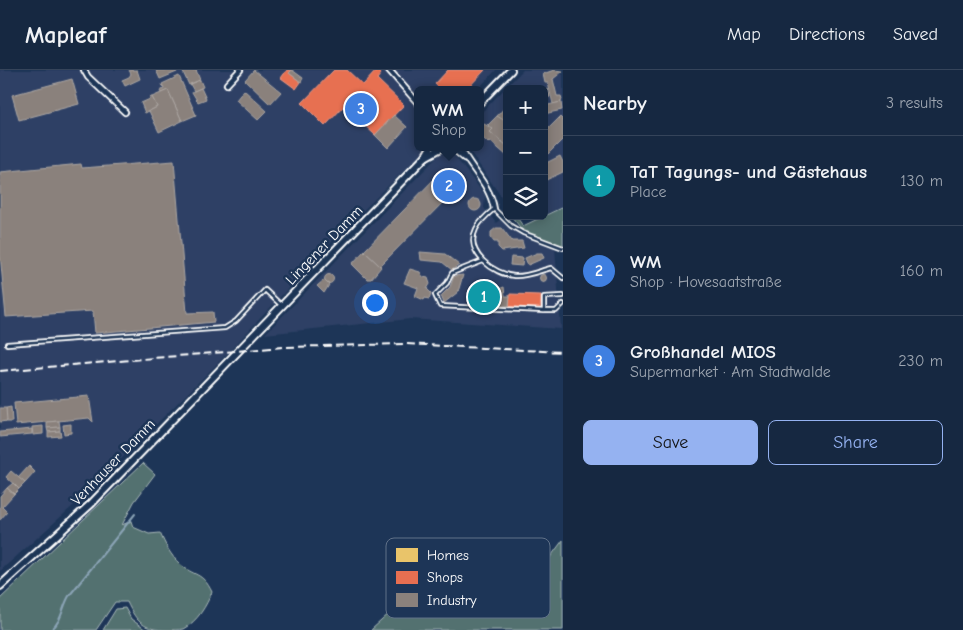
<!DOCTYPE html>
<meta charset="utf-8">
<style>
:root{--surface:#162841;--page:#1f3048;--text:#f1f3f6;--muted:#9ea6b1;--line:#35445a;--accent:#95b2f1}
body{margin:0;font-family:"Comic Neue",sans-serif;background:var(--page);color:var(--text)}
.controls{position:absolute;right:15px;top:15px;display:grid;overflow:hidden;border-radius:8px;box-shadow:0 2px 12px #0003}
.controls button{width:45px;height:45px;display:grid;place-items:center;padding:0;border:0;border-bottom:1px solid var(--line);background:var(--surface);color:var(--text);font:25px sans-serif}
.you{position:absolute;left:374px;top:232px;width:18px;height:18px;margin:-12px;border:4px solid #fff;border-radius:50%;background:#1a73e8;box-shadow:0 0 0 8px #1a73e833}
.badge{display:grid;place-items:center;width:32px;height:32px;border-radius:50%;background:var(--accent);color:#fff;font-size:16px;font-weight:700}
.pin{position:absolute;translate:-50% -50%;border:2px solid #fff;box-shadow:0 1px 5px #0006}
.popup{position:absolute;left:414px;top:16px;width:70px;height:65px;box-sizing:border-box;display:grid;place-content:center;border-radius:8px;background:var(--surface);filter:drop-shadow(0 1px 4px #0005);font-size:16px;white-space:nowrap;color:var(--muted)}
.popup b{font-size:19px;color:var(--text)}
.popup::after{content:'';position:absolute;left:50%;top:100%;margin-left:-10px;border:10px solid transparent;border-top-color:var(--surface)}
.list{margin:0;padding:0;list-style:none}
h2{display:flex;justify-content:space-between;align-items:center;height:65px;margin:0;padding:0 20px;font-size:21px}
h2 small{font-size:16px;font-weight:400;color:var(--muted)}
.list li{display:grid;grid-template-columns:32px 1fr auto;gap:15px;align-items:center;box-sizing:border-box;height:90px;padding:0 20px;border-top:1px solid var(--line)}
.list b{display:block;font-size:19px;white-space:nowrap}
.list p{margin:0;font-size:16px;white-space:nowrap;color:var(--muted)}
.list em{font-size:16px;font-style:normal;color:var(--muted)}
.actions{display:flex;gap:10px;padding:15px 20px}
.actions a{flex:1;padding:11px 0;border:1px solid var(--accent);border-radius:8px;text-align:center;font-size:18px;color:var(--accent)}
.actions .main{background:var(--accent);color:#111}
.icon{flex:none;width:28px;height:28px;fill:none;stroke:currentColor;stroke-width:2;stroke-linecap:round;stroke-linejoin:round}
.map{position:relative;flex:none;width:563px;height:560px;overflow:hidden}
header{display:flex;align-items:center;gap:30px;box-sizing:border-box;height:70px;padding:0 25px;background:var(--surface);border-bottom:1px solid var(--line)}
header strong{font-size:24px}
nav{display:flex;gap:28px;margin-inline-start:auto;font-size:18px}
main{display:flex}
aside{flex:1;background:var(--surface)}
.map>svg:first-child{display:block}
.built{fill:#2e4165}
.green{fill:#537170;stroke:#a9b8b8}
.homes{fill:#e9c46a;stroke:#f0d697}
.shops{fill:#e76f51;stroke:#ee9a85}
.industry{fill:#8a817c;stroke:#ada7a3}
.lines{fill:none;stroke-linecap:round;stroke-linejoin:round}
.stream{stroke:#8ba4b6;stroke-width:2}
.lane-casing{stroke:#fff;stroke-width:6}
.street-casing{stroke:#fff;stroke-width:8}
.secondary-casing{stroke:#fff;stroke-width:10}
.lane{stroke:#1d3557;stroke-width:2.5}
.street{stroke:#1d3557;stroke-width:4.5}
.secondary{stroke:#1d3557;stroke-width:6}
.rail{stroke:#fff;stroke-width:2;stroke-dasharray:8 4;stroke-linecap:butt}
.labels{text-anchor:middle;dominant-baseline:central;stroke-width:5;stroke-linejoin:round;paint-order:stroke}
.street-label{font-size:15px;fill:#fff;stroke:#1d3557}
.key{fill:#1d3557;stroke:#617289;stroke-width:1}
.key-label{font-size:14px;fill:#fff}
</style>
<header>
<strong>Mapleaf</strong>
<nav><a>Map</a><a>Directions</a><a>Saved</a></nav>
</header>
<main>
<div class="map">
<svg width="563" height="560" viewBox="0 0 563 560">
<rect width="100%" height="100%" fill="#1d3557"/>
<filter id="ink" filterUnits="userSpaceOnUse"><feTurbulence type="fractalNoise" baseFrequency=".02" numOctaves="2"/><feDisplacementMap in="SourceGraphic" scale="10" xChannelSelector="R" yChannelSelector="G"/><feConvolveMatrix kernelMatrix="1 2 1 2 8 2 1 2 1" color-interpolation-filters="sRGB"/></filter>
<g filter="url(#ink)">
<g class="built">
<polygon points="0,0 496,0 477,20 418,20 418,77 428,77 339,164 225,286 83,427 0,501"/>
<polygon points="523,0 557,0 563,5 563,137 544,145 544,19 507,19 507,135 467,77 480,77 480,44"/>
<polygon points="446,82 452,83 485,125 484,138 496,153 501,149 520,165 555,178 561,259 410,249 265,264 440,84"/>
</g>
<g class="green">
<polygon points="563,137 563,176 524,162 511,146 516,146 523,156"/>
<path d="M143 393 155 404 134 432 122 455 131 451 133 457 149 464 160 463C165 474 170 485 180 494 194 507 202 501 212 522 206 536 198 551 183 559 179 560 173 560 168 560 144 560 137 553 127 532H115L96 560H0V529Z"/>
<polygon points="563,470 563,560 371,560 402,532 427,528 517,532"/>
<polygon points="125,538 131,549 146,560 103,560 116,539"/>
</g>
<polygon class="homes" points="475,214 482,215 482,219 485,219 484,215 494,215 494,235 474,234"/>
<g class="shops">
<polygon points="287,0 292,0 289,3 301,12 296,19 281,8"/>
<polygon points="334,0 347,0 363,15 377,0 381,4 377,9 404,35 375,65 344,36 325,56 302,33"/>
<polygon points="448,0 485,0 466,20 441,20 435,14"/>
<polygon points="510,224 541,225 540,241 509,240"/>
</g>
<g class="industry">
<polygon points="129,0 137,0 140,9 125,16 122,10 129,7 131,4"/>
<polygon points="156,0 176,0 177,2 160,9"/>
<polygon points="182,0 196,0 200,10 189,15"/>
<polygon points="254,0 281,22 270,34 245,10"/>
<polygon points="292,0 303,8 301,12 289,3"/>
<polygon points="554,0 563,1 553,9 557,26 561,26 562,29 561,32 553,34 548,13 545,13 543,4"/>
<polygon points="179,6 196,45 182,51 168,20 161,23 160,21 164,19 162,14"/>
<polygon points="72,9 79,34 19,50 12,25"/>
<polygon points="200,10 203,17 194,21 190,14"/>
<polygon points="201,18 206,29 198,32 192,22"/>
<polygon points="548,19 550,27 545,28 546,32 544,32 544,20"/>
<polygon points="168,20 182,51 159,62 149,41 157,37 152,27"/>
<polygon points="244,20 267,41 258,50 236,30"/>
<polygon points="150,27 152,27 157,37 145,43 141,33 150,29"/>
<polygon points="561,32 562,40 544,44 544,36"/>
<polygon points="507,35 507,52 505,50 503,51 497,46"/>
<polygon points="394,45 407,57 388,78 375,65"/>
<polygon points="497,46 507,52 507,76 490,62 493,59 492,59 487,54 488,55"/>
<polygon points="560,47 563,50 563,69 548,84 544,80 544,63"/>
<polygon points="484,54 493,59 490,62 507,76 507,86 490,71 488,73 480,65 480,58"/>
<polygon points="560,86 563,92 563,102 544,111 544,94"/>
<polygon points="174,91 187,243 213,242 214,252 95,263 93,241 6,247 0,184 0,102 81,94 82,98"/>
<polygon points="440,103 456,119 380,196 364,181"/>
<circle cx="475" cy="135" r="6"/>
<polygon points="496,158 502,158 512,171 522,171 524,178 502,181 498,177 498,172 494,172 491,168 491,162"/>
<polygon points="364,181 381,197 371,209 367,209 352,194"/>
<polygon points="420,182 445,184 459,195 452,200 442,192 421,190"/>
<polygon points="537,183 542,183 544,188 528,195 525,188"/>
<polygon points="511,187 523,188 522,196 510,195"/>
<polygon points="410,199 420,202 423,207 428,208 430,214 427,219 431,223 429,229 425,228 424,230 415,226 418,218 404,213"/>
<circle cx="543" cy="208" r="3.5"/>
<circle cx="329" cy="209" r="4.5"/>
<polygon points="463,205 458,222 444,233 441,226 450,217 454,206"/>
<polygon points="324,210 329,215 324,223 317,216"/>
<polygon points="504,217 505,226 510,226 509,236 498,236 498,232 494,229 494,221"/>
<polygon points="89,326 93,352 89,348 16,355 14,333"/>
<polygon points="11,337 12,352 6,352 6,338"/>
<polygon points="0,338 6,338 7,351 0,352"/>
<polygon points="59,351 60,357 47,358 47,352"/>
<polygon points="71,354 71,363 64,364 63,355"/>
<polygon points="43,356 43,364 33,365 32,357"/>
<polygon points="60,357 60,361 48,362 47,358"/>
<polygon points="32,359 32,364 0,367 0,362"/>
<polygon points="60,361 61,366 48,367 48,362"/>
<polygon points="29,396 35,402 25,413 18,408"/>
<polygon points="11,401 25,413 19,419 6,407"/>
<polygon points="13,413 19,419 14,424 7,418"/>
<polygon points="7,418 14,424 2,437 7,442 0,450 0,426"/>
</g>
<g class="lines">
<path class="stream" d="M51 560C62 551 62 538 69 526L135 444"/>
<defs>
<g id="lane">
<path d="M563 178 523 163 511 156 494 139C488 144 480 151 476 159 464 183 494 204 514 206 526 207 539 201 551 198L563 208"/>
<polyline points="483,191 452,203 447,213 435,225 440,236 544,241"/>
<polyline points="563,226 544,227 544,241 556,241 563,234"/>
<polyline points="7,274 225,258 236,251 265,220 281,235"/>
</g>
<g id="street">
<polyline points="84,0 88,7 125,42"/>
<polyline points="389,0 418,33"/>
<polyline points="227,14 240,0"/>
<polyline points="451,77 464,88"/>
<path d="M460 77C470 99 490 114 494 139"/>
</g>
<g id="secondary">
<polyline points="480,32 511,0"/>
<polyline points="425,87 443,77"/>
<polyline points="0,516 91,434 425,87 431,77"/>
</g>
</defs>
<use href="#lane" class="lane-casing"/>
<use href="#street" class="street-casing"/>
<use href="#secondary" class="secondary-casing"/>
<use href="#lane" class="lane"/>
<use href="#street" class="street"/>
<use href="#secondary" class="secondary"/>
<polyline class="rail" points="0,301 284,277 405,274 563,282"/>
</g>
</g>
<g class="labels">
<g class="street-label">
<text transform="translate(324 175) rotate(-46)">Lingener Damm</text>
<text transform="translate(113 392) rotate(-46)">Venhauser Damm</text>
</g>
</g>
<rect x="386" y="468" width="164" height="80" rx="8" class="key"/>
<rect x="396" y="478" width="22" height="14" fill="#e9c46a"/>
<rect x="396" y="501" width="22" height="13" fill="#e76f51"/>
<rect x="396" y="523" width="22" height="14" fill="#8a817c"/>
<g class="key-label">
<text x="427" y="490">Homes</text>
<text x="427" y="512">Shops</text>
<text x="427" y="535">Industry</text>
</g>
</svg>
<div class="controls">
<button>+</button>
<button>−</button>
<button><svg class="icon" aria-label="layers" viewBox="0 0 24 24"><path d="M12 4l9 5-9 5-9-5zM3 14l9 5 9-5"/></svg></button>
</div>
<div class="you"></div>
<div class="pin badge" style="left:484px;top:227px;background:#0f9aa8">1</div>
<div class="pin badge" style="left:449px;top:116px;background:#3f7fe0">2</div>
<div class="popup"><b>WM</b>Shop</div>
<div class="pin badge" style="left:361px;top:39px;background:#3f7fe0">3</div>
</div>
<aside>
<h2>Nearby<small>3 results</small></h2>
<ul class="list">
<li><span class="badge" style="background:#0f9aa8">1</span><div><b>TaT Tagungs- und Gästehaus</b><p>Place</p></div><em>130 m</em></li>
<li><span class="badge" style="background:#3f7fe0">2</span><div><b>WM</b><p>Shop · Hovesaatstraße</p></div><em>160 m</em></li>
<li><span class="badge" style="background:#3f7fe0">3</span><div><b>Großhandel MIOS</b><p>Supermarket · Am Stadtwalde</p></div><em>230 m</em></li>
</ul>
<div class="actions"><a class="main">Save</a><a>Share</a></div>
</aside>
</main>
